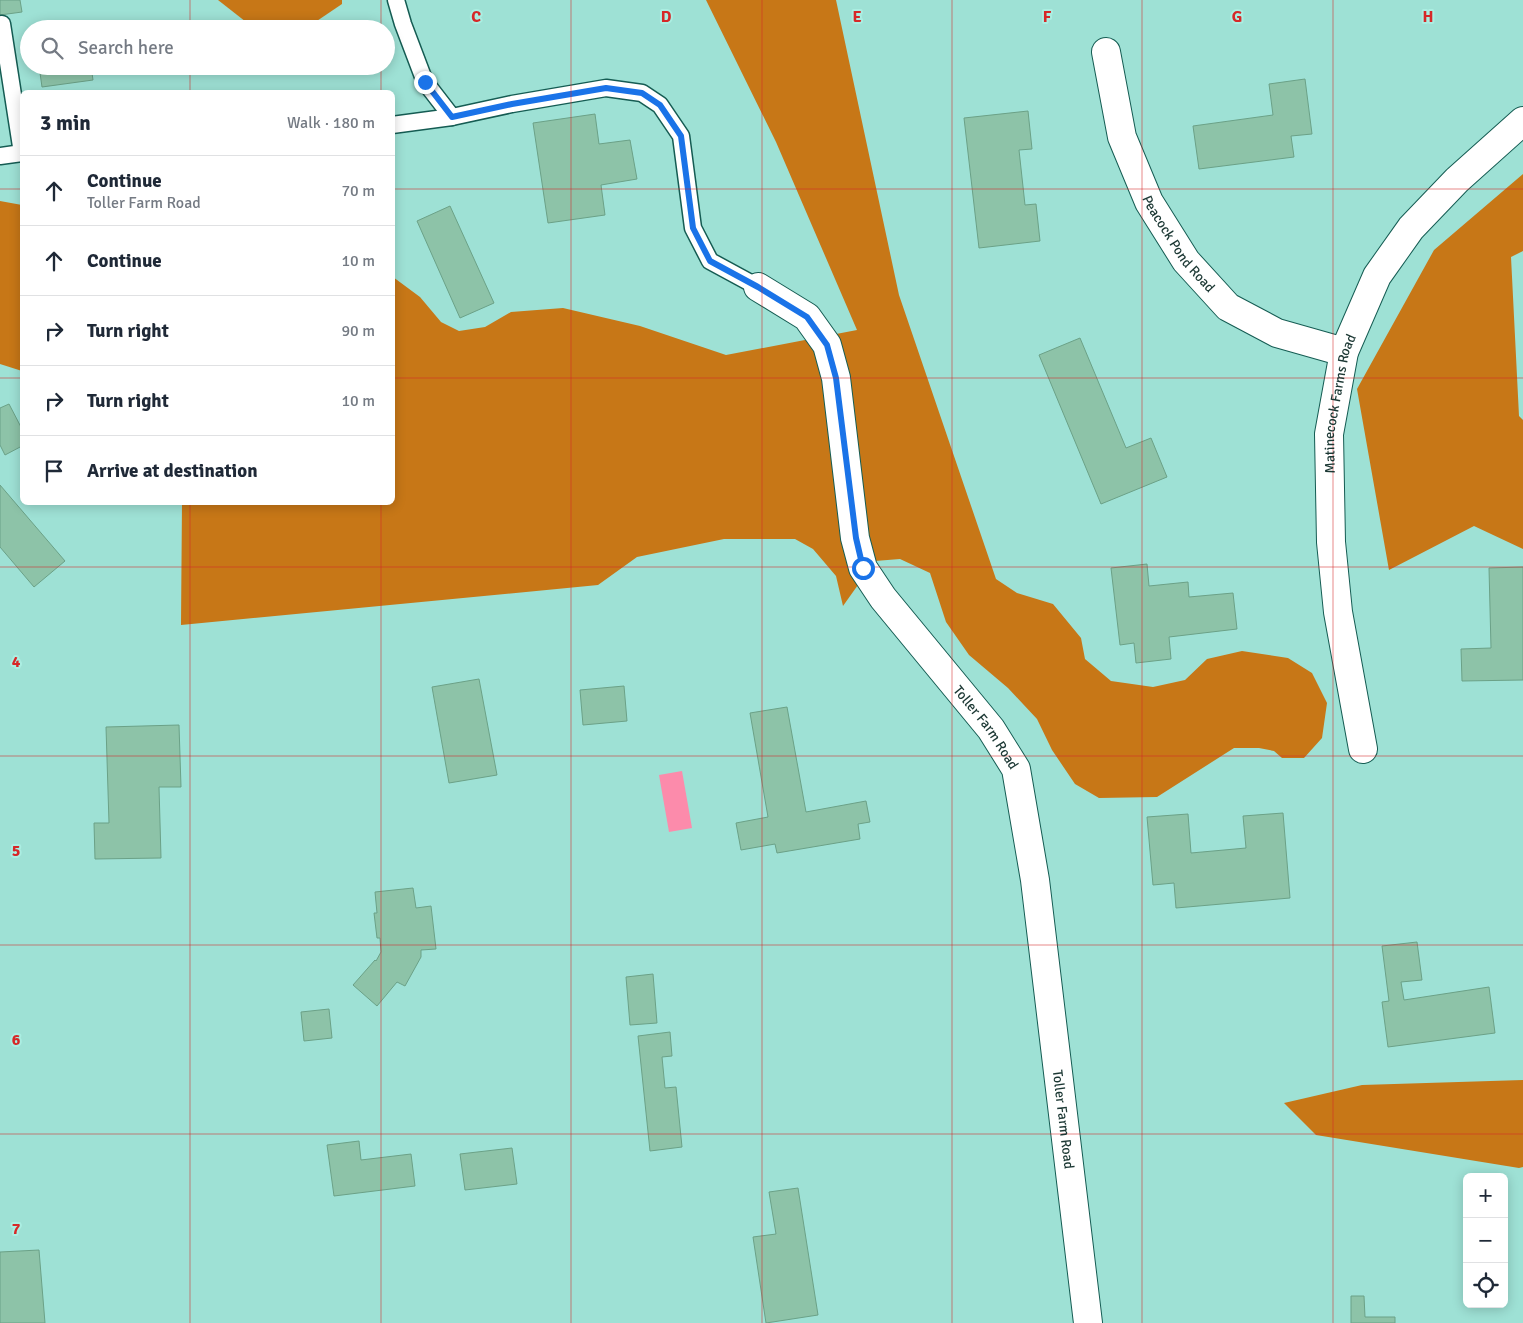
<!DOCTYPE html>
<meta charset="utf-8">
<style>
:root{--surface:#fff;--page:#f6f6f7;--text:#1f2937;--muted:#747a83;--line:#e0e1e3}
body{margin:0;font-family:Signika,sans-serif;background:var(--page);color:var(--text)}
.controls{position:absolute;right:15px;bottom:15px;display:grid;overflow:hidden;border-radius:8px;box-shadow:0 2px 12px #0003}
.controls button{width:45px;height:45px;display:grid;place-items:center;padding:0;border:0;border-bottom:1px solid var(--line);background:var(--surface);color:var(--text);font:25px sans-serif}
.stop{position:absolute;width:15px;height:15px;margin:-11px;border:4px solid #1a73e8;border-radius:50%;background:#fff}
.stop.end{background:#1a73e8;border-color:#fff;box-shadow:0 1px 5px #0008}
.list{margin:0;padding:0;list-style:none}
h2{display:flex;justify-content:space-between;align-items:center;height:65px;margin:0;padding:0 20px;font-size:21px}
h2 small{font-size:16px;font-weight:400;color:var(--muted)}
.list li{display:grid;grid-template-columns:32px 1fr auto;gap:15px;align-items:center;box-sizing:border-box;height:70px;padding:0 20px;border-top:1px solid var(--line)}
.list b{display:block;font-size:19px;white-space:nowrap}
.list p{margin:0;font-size:16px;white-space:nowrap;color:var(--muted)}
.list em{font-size:16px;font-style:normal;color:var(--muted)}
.icon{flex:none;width:28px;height:28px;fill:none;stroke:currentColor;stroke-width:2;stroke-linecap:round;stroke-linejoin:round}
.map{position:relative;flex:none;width:1523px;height:1323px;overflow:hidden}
.search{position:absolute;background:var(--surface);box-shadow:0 2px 12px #0003;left:20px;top:20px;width:375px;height:55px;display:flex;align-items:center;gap:12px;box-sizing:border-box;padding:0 18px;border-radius:28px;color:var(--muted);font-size:19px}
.panel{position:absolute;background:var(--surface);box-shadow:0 2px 12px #0003;left:20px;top:90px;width:375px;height:415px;border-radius:8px}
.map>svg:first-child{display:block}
.forest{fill:#c77717}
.water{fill:#fc8bab}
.building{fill:#8dc3a8;stroke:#6ba187}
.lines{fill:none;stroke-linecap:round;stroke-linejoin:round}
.lane-casing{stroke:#155c53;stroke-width:19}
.street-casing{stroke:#155c53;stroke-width:30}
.lane{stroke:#fff;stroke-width:16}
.street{stroke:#fff;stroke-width:28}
.route{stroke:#1a73e8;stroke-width:6}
.grid{fill:none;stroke:#d62828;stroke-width:1;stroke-opacity:0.55}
.labels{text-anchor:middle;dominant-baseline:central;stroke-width:4;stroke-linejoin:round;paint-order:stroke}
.street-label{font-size:14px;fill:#1c3834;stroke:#abeee2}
.grid-label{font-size:16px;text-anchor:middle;font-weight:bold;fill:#d62828;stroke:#abeee2;stroke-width:4;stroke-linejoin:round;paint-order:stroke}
</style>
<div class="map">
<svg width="1523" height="1323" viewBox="0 0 1523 1323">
<rect width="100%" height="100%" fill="#9ee1d5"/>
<g class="forest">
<polygon points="218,0 342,0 342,4 305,29 255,29"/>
<polygon points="706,0 836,0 899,295 996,579 1017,593 1053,604 1081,638 1085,659 1111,681 1153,687 1185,680 1207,659 1242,651 1288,658 1312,673 1327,703 1322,738 1304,758 1282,758 1274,751 1259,748 1234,748 1157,797 1099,798 1075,784 1052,750 1037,719 1008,688 969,655 946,622 930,573 900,559 875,561 843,606 836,576 813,549 795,539 724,539 637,557 598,585 181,625 182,503 392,502 393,277 420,297 441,322 459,331 485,327 511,312 563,308 640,326 726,355 857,330 776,142"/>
<polygon points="1523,174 1523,251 1511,257 1519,416 1523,420 1523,549 1474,526 1389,570 1357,389 1434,250"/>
<polygon points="0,201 22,205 22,371 0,364"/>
<polygon points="1523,1080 1523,1167 1519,1168 1316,1135 1284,1103 1362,1085"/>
</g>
<polygon class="water" points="682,771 692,828 669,832 659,775"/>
<g class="building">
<polygon points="0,0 20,0 22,12 0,15"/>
<polygon points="39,66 91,66 93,80 42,87"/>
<polygon points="1305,79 1312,134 1291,136 1294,157 1199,169 1193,126 1273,115 1269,84"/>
<polygon points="1028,111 1032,149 1019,150 1025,205 1036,204 1040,241 979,248 964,118"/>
<polygon points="595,114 599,144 630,140 637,179 601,185 605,215 548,223 533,123"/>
<polygon points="450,206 494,303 460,318 417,221"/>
<polygon points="1080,338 1126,448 1151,438 1167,477 1101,504 1039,355"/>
<polygon points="9,404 22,429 22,446 5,455 0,445 0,408"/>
<polygon points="0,485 65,561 34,587 0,547"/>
<polygon points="1147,564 1149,586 1188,582 1189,597 1233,593 1237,629 1169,637 1171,659 1136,663 1134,643 1120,645 1111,568"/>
<polygon points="1523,567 1523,680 1462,681 1461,649 1491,648 1489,568"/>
<polygon points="479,679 497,775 449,783 432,687"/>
<polygon points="624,686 627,721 583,725 580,690"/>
<polygon points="787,707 806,812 866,801 870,822 858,824 860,839 777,853 775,844 741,850 736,823 768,817 750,713"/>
<polygon points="179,725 181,787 159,787 161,858 95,859 94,823 109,823 106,727"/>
<polygon points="1283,813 1290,898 1176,908 1174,883 1153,885 1147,817 1188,814 1191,853 1246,848 1243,816"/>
<polygon points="413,888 416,908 431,906 436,949 421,950 421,957 405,986 397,982 377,1006 353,985 375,960 376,961 381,952 380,938 377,938 374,913 377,913 375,892"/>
<polygon points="1417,942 1422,980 1401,982 1404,1000 1489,987 1495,1033 1388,1047 1382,1002 1389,1001 1382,946"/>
<polygon points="653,974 657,1023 630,1025 626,977"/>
<polygon points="329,1009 332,1038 304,1041 301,1012"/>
<polygon points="670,1032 672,1056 662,1057 665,1088 676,1087 682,1147 650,1151 638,1036"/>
<polygon points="359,1141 361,1160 411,1154 415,1186 334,1196 327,1145"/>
<polygon points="512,1148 517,1184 465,1190 460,1154"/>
<polygon points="798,1188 818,1315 766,1323 753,1237 776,1234 769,1192"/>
<polygon points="39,1250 45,1323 0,1323 0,1252"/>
<polygon points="1351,1296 1364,1296 1365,1317 1395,1317 1395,1323 1351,1323"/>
</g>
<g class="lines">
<defs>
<g id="lane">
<polyline points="396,0 403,24 425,82 452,117"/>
<polyline points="2,24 22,153"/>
<polyline points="392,125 452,117 512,104 606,88 642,93 660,105 681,136 693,228 710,261 758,287"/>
<polyline points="0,156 22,153"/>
</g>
<g id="street">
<path id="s1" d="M1106 52 1122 137 1149 202 1186 261 1228 307 1277 333 1344 352"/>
<path id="s2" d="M758 287 807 317 827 345 836 378 855 538 863 568 883 598 991 729 1016 769 1035 880 1088 1323"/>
<path id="s3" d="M1363 749 1338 612 1331 542 1329 434 1344 352 1377 276 1411 228 1457 180 1523 121"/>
</g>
</defs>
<use href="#lane" class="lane-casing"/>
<use href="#street" class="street-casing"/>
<use href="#lane" class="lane"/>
<use href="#street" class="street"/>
</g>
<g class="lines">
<polyline class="route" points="425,82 452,117 512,104 606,88 642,93 660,105 681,136 693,228 710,261 758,287 807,317 827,345 836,378 856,538 863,568"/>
</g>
<path class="grid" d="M190 0V29M381 0V29M571 0V1323M762 0V1323M952 0V1323M1142 0V1323M1333 0V1323M190 66V92M381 66V92M0 189H22M392 189H1523M0 378H22M392 378H1523M190 502V1323M381 502V1323M0 567H1523M0 756H1523M0 945H1523M0 1134H1523"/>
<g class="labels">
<g class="street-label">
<text stroke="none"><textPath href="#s1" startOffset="208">Peacock Pond Road</textPath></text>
<text stroke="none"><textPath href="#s3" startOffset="349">Matinecock Farms Road</textPath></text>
<text stroke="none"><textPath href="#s2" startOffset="520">Toller Farm Road</textPath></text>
<text stroke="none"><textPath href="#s2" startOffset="925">Toller Farm Road</textPath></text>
</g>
</g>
<g class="grid-label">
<text x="476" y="22">C</text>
<text x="666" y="22">D</text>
<text x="857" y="22">E</text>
<text x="1047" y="22">F</text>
<text x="1237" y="22">G</text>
<text x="1428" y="22">H</text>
<text x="16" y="667">4</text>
<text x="16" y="856">5</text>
<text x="16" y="1045">6</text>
<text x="16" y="1234">7</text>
</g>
</svg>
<div class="controls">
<button>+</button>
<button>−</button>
<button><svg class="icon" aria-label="locate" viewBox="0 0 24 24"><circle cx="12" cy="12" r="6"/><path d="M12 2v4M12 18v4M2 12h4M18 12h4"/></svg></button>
</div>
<div class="stop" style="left:863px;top:568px"></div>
<div class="stop end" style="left:425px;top:82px"></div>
<div class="search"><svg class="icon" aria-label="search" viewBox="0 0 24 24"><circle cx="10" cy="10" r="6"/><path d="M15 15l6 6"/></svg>Search here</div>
<section class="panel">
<h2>3 min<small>Walk · 180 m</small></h2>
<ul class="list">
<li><svg class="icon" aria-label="ahead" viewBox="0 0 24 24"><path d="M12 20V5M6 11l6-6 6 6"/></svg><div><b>Continue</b><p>Toller Farm Road</p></div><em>70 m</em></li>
<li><svg class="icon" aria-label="ahead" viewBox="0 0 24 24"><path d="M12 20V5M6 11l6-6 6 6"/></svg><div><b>Continue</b></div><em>10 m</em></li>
<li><svg class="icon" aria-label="right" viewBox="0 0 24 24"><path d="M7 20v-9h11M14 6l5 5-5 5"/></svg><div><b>Turn right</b></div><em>90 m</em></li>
<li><svg class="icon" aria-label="right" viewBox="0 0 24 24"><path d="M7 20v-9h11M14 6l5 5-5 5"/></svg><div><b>Turn right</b></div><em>10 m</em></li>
<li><svg class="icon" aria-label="arrive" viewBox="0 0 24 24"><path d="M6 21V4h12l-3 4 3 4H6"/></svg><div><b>Arrive at destination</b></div></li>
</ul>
</section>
</div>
